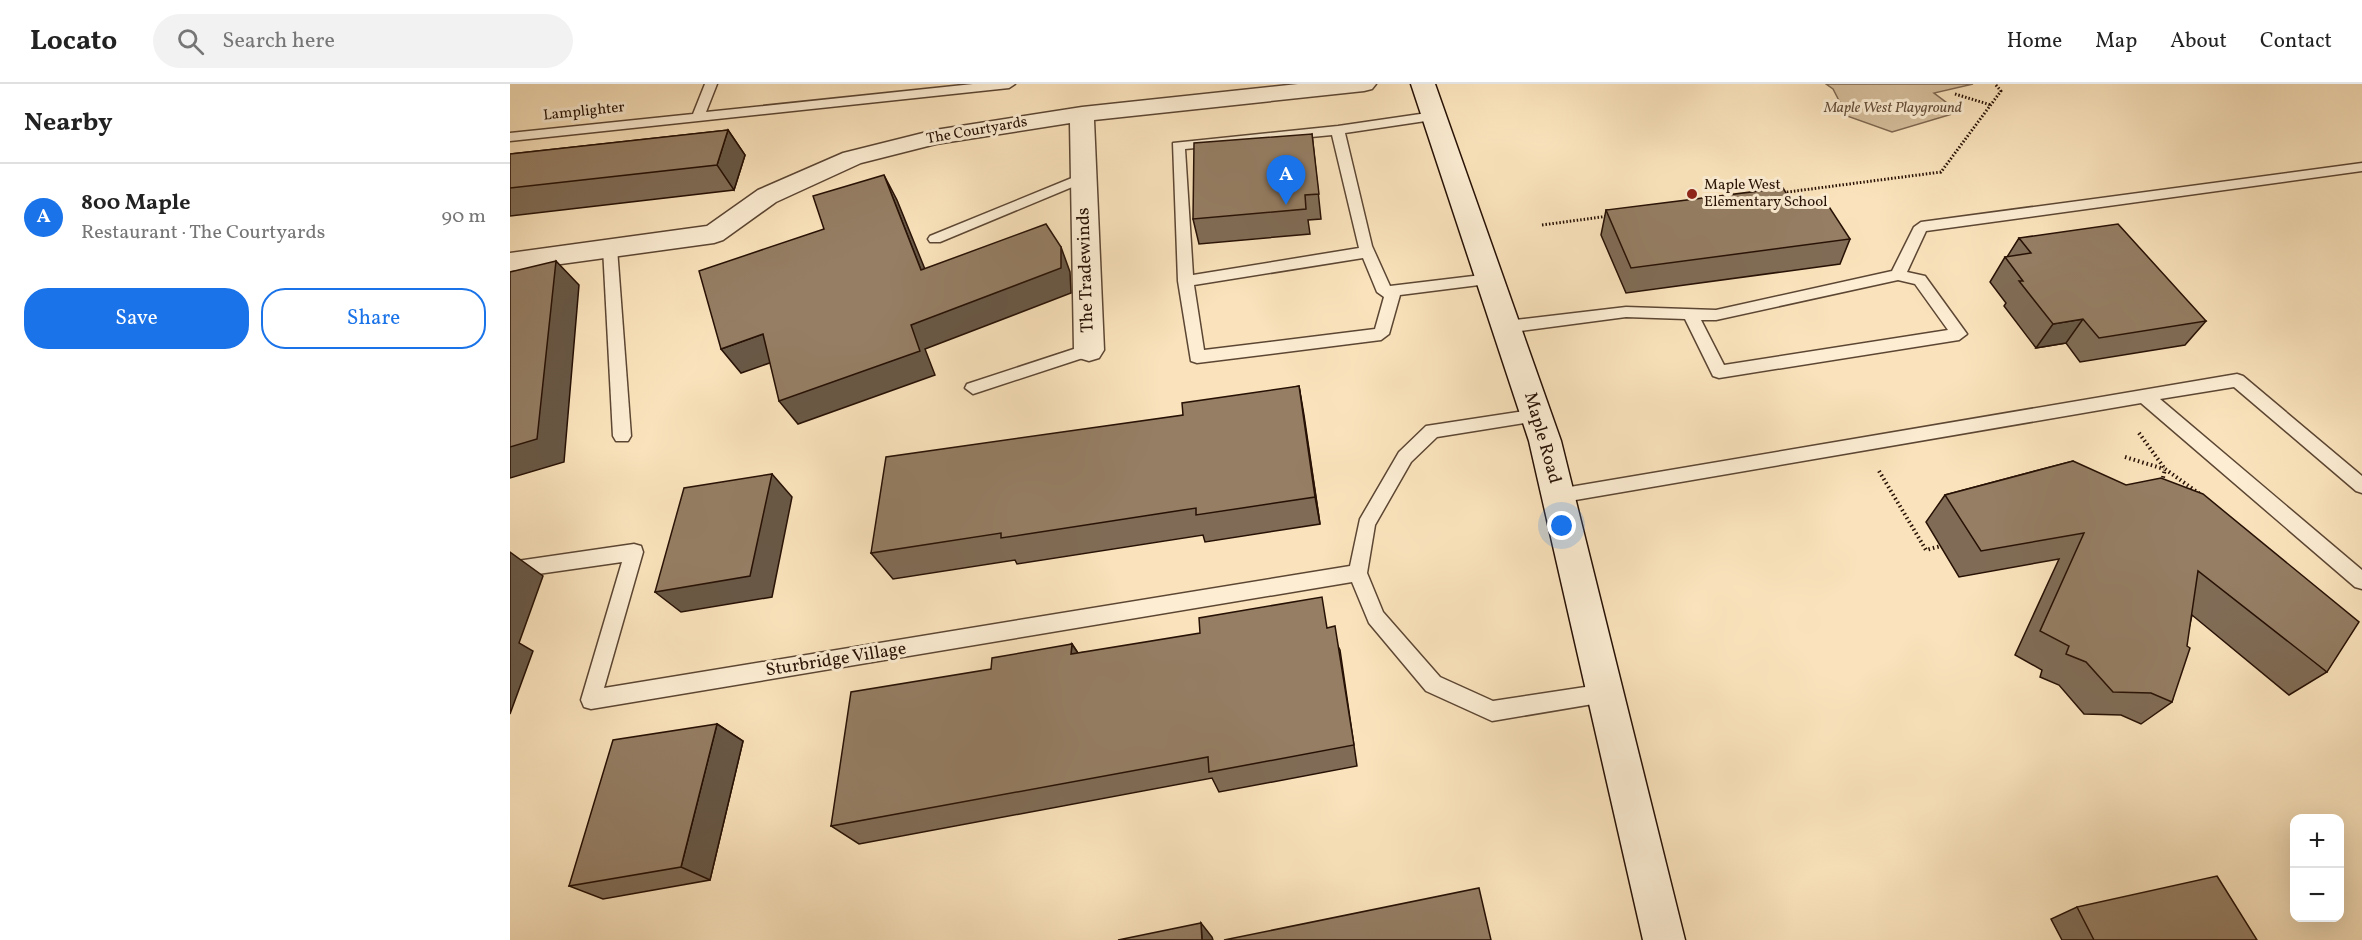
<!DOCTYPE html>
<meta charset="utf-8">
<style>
:root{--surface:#fff;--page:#f2f2f2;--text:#222;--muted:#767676;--line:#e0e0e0;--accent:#1a73e8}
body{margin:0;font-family:Vollkorn,serif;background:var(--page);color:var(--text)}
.controls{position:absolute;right:18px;bottom:18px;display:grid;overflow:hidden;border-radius:12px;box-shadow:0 6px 24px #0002}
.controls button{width:54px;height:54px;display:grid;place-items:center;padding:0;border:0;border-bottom:2px solid var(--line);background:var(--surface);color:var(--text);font:30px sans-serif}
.you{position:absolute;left:1052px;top:442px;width:21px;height:21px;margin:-15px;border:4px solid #fff;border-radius:50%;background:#1a73e8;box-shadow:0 0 0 9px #1a73e833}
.badge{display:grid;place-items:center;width:39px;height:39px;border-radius:50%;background:var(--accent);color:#fff;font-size:20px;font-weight:700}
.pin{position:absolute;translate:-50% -50px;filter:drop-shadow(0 2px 3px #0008)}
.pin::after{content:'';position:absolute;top:32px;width:21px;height:18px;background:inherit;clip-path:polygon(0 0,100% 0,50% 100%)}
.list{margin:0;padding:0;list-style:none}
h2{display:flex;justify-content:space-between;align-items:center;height:78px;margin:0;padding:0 24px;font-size:26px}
h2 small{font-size:20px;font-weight:400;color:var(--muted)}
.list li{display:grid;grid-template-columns:39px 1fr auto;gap:18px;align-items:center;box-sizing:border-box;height:108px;padding:0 24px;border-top:2px solid var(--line)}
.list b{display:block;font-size:22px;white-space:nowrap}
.list p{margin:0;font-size:20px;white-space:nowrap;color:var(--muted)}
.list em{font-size:20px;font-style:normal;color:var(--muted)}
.actions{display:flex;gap:12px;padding:18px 24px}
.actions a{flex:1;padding:14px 0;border:2px solid var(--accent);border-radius:24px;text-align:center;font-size:21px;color:var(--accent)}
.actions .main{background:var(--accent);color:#fff}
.icon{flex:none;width:33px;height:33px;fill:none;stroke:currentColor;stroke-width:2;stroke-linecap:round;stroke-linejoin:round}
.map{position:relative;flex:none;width:1852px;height:856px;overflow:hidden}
header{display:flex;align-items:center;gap:36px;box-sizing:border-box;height:84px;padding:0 30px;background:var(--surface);border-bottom:2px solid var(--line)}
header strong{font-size:28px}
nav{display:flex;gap:33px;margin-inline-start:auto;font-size:21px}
.search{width:420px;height:54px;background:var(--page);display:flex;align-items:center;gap:15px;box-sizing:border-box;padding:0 21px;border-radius:33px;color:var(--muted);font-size:22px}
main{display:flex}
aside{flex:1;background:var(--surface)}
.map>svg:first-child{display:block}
.green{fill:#d6bf9d;stroke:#7e6851;stroke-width:1.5}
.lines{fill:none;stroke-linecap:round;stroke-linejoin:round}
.service-casing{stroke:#5c4633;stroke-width:3}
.minor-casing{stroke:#5c4633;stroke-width:3}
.secondary-casing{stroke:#271105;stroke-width:3}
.path-far1{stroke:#271105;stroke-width:3;stroke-dasharray:1.5 2;stroke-linecap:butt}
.path{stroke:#271105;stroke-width:4;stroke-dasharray:1.5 3;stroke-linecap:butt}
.service{fill:#fcedd3;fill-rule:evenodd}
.minor{fill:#fcedd3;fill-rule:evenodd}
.secondary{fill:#fcedd3;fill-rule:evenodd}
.wall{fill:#806c56;stroke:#271105;stroke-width:1.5}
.shaded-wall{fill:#685846;stroke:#271105;stroke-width:1.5}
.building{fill:#957e64;stroke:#271105;stroke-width:1.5}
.poi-dot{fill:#8f2418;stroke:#fcedd3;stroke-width:2}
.labels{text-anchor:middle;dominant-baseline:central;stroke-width:6;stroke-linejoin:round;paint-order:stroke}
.far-park-label{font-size:15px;font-style:italic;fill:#644e3a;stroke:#fcedd3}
.far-street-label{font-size:15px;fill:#271105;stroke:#fcedd3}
.far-poi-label{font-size:15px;fill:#271105;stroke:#fcedd3;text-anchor:start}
.street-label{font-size:18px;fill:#271105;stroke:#fcedd3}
</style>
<header>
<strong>Locato</strong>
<div class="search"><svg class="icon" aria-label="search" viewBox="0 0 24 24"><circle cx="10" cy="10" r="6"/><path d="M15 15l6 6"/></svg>Search here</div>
<nav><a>Home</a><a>Map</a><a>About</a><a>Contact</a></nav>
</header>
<main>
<aside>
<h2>Nearby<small></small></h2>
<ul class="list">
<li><span class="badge">A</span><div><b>800 Maple</b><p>Restaurant · The Courtyards</p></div><em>90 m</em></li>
</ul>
<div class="actions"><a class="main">Save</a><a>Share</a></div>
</aside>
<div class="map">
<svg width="1852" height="856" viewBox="0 0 1852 856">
<rect width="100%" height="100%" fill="#fae3bc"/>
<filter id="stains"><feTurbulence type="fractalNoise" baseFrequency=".00333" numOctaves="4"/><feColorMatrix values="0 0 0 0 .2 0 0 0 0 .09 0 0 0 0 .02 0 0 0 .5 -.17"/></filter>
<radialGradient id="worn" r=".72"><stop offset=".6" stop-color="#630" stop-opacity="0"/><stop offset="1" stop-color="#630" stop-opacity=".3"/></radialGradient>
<polygon class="green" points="1316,0 1463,0 1424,9 1449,28 1382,48 1337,32 1323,5"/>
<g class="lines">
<defs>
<g id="service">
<polygon points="195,0 207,0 196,28 463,0 505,0 499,4 0,57 0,49 183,30"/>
<path d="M924 28 929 29V35L835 49 862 162 880 202 980 190 985 191 988 195 985 199 890 211 879 250 871 256 687 279 681 277 668 197 663 59 828 42ZM822 51 849 164 683 191 675 65ZM853 174 867 208 874 213 865 245 694 266 684 201Z"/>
<path d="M1852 79V87L1416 147 1397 188 1415 192 1457 250 1449 256 1209 294 1203 292 1175 235 1116 233 996 249 988 243 996 237 1116 223 1206 226 1382 187 1404 143 1411 138ZM1388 196 1405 200 1438 246 1214 281 1191 236H1206Z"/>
<polygon points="574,89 579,90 579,96 430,158 420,158 418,155 420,152"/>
<polygon points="100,159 107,164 121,352 118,357 106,357 103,352 93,164"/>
<polygon points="579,260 585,262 587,266 585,270 463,310 455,304 457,300"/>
<polygon points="1727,290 1733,292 1852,392 1852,409 1846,407 1724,303 1650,315 1852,486 1852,505 1845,503 1631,319 1048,419 1042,417 1039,412 1042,407 1048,405"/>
<polygon points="1027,325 1033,326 1035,331 1033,336 927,353 901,378 865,441 857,489 873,528 930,593 983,617 1095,600 1102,602 1105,609 1102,616 1095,618 982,637 916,607 859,539 842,498 81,625 74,623 71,616 112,478 0,494 0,478 124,460 131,462 133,468 94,604 840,482 850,435 889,368 916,342"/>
</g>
<polygon id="minor" points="788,0 866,0 862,5 854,7 584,36 594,266 589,274 579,277 569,274 564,266 560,39 426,60 351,79 266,118 213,156 204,159 0,187 0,169 197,142 248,106 333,69 425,46 572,23"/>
<polygon id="secondary" points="901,0 925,0 1051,357 1175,856 1133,856 1019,357"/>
</defs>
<use href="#service" class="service-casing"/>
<use href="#minor" class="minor-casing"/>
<use href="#secondary" class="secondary-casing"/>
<g class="path-far1">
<polyline points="1445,10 1481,21"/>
<polyline points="1270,109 1431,88 1491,7 1485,0"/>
<polyline points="1032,141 1099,132"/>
</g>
<g class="path">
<polyline points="1629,349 1655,385"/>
<polyline points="1615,373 1654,385"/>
<polyline points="1369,387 1416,466 1431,462"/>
<polyline points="1652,398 1655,385 1690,410"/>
</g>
<use href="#service" class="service"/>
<use href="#minor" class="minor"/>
<use href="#secondary" class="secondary"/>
</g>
<g class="wall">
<polygon points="218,46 235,71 224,106 0,132 0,70"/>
<polygon points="802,50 811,135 798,136 800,150 689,160 683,135"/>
<polygon points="1284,122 1340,155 1330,180 1116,209 1091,151 1096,126"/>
<polygon points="1509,154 1696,237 1675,261 1570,278 1556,259 1526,264 1494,222 1496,219 1480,198 1495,173 1497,173"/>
<polygon points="789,302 810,440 695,458 693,451 507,480 505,476 383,495 361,469 673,331"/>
<polygon points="1563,377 1817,588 1779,611 1682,531 1662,618 1631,640 1611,631 1574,630 1549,601 1530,593 1532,586 1505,571 1549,475 1449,493 1416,438 1435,411"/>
<polygon points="818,544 830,566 847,682 709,708 702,694 349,760 321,742 481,585 562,560 568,569"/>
<polygon points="207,640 233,657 200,796 93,815 59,802"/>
<polygon points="1567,823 1747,856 1552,856 1541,835"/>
</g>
<g class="shaded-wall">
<polygon points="218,46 235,71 224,106 207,81"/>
<polygon points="374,91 387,116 425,210 411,186"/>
<polygon points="551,163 560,188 561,209 415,265 425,291 288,340 269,317 401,241"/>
<polygon points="46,177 69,201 54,378 0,394 0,363"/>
<polygon points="1573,235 1556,259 1526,264 1543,240"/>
<polygon points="253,250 271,275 231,289 211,265"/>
<polygon points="789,302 794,331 810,440 805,413"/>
<polygon points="262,390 282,413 262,513 171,528 145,508"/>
<polygon points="0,468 33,492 9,559 23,567 0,630"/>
<polygon points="562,560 577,583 561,570"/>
<polygon points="207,640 233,657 200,796 171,783"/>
<polygon points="691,839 702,853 703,856 692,856"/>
</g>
<g class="building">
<polygon points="218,46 207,81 0,104 0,70"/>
<polygon points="802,50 809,110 795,111 796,125 683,135 684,59"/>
<polygon points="374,91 411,186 536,140 551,163 551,184 401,241 410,267 269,317 253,250 211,265 189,187 314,145 303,112"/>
<polygon points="1273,104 1284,122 1316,118 1340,155 1121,184 1096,126"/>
<polygon points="1608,140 1696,237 1589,254 1573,235 1543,240 1509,197 1513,197 1495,173 1521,169 1509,154"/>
<polygon points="46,177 27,355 0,363 0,188"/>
<polygon points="789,302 805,413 686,431 686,424 491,454 491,449 361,469 376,373 673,331 672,319"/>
<polygon points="1563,377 1616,401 1651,394 1693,410 1849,538 1817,588 1688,487 1677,562 1680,564 1662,618 1641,609 1603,608 1576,578 1556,570 1559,562 1530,547 1574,449 1471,467 1435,411"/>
<polygon points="262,390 240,492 145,508 174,404"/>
<polygon points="812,513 817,544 825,542 844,661 699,688 698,673 321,742 341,608 481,585 482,574 562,560 561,570 690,549 689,534"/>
<polygon points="207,640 171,783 59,802 103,656"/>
<polygon points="1707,792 1747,856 1584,856 1567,823"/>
<polygon points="969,804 981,856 714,856"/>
<polygon points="691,839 692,856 608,856"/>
</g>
<circle class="poi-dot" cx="1182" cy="110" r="6"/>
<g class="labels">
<g class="far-park-label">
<text x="1383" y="24">Maple West Playground</text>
</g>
<g class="far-street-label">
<text transform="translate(74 28) rotate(-6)">Lamplighter</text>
<text transform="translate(467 47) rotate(-10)">The Courtyards</text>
</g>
<g class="far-poi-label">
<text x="1194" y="101">Maple West<tspan x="1194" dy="17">Elementary School</tspan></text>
</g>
<g class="street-label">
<text transform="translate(576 186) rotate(-92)">The Tradewinds</text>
<text transform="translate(1032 354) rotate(74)">Maple Road</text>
<text transform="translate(326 576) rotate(-9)">Sturbridge Village</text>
</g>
</g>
<rect width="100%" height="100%" filter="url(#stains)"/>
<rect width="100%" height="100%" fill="url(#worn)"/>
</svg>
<div class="controls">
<button>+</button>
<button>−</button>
</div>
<div class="you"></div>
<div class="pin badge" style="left:776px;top:121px">A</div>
</div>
</main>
